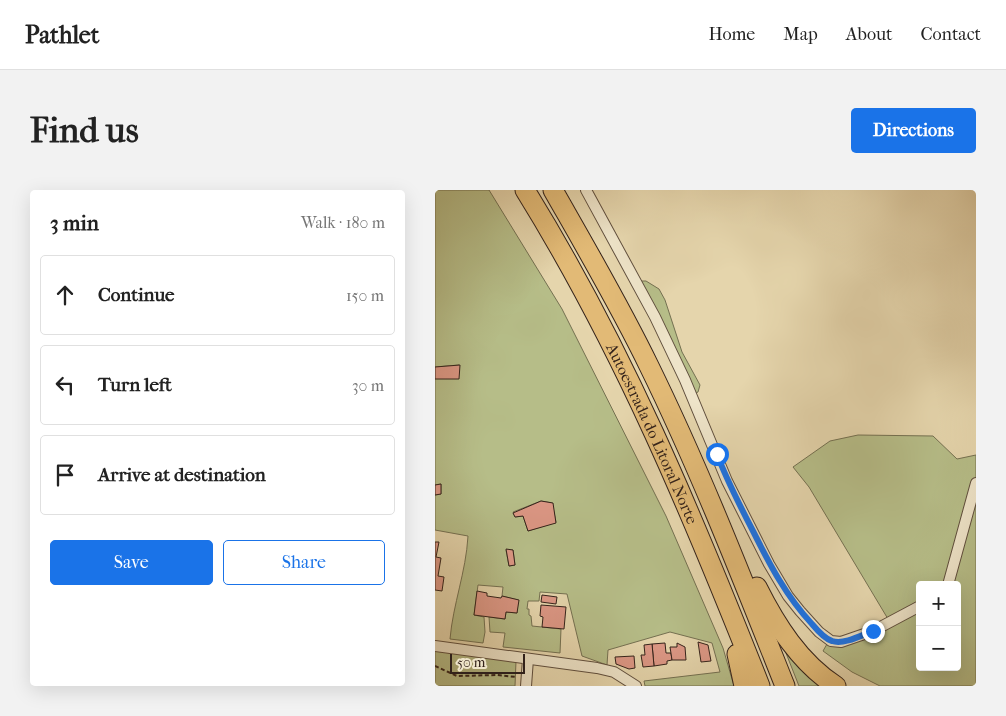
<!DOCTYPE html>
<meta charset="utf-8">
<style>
:root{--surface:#fff;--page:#f2f2f2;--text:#222;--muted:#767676;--line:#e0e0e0;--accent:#1a73e8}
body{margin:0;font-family:"IM FELL French Canon",serif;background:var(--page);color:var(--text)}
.controls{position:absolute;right:15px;bottom:15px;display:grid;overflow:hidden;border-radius:5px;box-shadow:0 5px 20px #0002}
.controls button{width:45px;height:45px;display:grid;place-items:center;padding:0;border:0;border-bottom:1px solid var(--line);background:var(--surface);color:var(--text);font:25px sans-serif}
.scale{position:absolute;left:15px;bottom:12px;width:75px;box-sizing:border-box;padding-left:5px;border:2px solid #33221a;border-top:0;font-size:14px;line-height:18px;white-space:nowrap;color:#33221a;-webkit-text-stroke:4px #eee4c9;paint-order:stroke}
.stop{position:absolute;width:15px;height:15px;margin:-11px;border:4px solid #1a73e8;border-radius:50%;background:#fff}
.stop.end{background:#1a73e8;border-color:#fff;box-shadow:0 1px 5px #0008}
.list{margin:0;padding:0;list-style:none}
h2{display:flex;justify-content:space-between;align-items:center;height:65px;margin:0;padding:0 20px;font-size:21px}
h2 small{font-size:16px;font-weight:400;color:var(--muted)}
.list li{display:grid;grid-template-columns:32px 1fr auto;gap:15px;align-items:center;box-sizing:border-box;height:80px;margin:0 10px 10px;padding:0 10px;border:1px solid var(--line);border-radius:5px}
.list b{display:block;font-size:19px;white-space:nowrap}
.list em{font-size:16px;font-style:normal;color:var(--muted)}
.actions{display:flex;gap:10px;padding:15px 20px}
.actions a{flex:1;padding:11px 0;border:1px solid var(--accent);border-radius:5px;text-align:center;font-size:18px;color:var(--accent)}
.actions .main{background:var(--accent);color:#fff}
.icon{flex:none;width:28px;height:28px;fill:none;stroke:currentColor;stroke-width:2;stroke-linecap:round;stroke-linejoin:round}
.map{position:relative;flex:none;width:541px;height:496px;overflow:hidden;border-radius:5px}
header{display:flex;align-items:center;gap:30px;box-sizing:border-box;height:70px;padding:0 25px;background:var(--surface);border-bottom:1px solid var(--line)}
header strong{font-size:24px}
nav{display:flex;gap:28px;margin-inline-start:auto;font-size:18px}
.intro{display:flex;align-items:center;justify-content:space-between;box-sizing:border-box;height:120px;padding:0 30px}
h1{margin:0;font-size:35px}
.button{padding:12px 22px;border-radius:5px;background:var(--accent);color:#fff;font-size:18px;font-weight:700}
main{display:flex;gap:30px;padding:0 30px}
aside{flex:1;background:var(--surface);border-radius:5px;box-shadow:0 5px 20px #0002}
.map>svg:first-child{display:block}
.green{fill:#b6bd88;stroke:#747051;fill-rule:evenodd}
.building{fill:#dc9785;stroke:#33221a}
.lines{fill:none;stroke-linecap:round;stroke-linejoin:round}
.minor-casing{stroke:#604f3e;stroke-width:12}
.motorway-casing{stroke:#33221a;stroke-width:21}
.path{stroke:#33221a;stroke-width:2;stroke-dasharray:4 2.5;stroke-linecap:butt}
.minor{stroke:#eee4c9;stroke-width:10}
.motorway{stroke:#e2ba76;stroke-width:19}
.route{stroke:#1a73e8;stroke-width:6}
.labels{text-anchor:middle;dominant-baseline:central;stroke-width:4;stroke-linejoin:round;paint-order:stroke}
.street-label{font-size:16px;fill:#33221a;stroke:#eee4c9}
</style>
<header>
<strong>Pathlet</strong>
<nav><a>Home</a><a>Map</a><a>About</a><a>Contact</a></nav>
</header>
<div class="intro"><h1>Find us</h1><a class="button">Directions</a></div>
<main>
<aside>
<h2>3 min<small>Walk · 180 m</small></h2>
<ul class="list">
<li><svg class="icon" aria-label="ahead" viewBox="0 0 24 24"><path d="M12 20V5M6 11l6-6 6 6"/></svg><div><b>Continue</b></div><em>150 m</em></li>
<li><svg class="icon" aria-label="left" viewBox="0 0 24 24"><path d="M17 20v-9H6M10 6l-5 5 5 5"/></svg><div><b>Turn left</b></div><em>30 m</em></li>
<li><svg class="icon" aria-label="arrive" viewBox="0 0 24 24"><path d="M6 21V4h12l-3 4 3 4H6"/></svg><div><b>Arrive at destination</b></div></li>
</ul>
<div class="actions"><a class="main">Save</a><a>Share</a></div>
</aside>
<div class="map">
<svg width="541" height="496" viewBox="0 0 541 496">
<rect width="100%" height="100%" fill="#e5d5ac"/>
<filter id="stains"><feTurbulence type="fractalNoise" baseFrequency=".004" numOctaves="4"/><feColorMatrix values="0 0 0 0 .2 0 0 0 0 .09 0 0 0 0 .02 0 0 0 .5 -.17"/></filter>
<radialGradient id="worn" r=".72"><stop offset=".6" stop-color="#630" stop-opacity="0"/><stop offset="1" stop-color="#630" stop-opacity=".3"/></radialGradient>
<g class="green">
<path d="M0 0H54L127 119 231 326 288 458 299 496H210L209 491 285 482 277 453 235 442 173 460 172 475 147 466 132 404 105 402 104 411H93L92 419H94V425L96 426 97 436 126 439 125 463 68 457 70 443 55 442 54 427 70 429 71 422 82 423 83 410 67 406 68 397 43 395 39 425 49 427 50 442 48 453 15 449C18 414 31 382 33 346L0 340V305L6 304V294L0 295V189L24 175 0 177ZM106 311 117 313 121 332 93 341 88 326 80 327 78 322ZM71 360H78L80 375 74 376Z"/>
<polygon points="203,91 211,91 224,99 230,110 247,162 265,195 263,202 259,204"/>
<path d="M423 245 498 246 522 269 541 265V496H445L417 482 388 461 392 454 406 455 453 429 374 297 358 277 395 251ZM485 395H522V477H485Z"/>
<polygon points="347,453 396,496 364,496"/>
<polygon points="0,461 81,471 80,496 0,496"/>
</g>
<g class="building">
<polygon points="25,175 24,189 0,189 0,177"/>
<polygon points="6,294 6,304 0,305 0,295"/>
<polygon points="106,311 118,313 121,333 93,341 88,326 80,327 78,323"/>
<polygon points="0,352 4,352 1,367 6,368 3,386 9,387 7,401 0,400"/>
<polygon points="71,359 78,360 80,375 74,376"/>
<polygon points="42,401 52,403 52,406 66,408 67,406 84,410 82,423 71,422 70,429 39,425"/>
<polygon points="107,405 122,407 121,414 106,412"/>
<polygon points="106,415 131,417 129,439 107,437 108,427 105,426"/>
<polygon points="263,452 273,455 276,471 266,472"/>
<polygon points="230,453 231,463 236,463 237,470 232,471 232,474 219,476 217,454"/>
<polygon points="242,453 250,457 251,470 237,470 235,457 242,457"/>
<polygon points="217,454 219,476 208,477 206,465 210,465 209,455"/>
<polygon points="199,466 200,478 194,479 181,474 180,467"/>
</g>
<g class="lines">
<defs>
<g id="minor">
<polyline points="151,0 220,127 250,190 292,291 334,374 353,406 365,421 384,442 396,451 406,452 438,441 485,416"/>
<polyline points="513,395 541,293"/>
<polyline points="0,456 162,478 179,482 201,496"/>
<polyline points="91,496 93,469"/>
</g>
<g id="motorway">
<path id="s1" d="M90 0C188 158 257 324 325 496"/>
<path d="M118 0C151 58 185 116 214 176 265 280 307 388 350 496"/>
<path d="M322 397C341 435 365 473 401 496"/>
<polyline points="302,464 309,496"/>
</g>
</defs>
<use href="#minor" class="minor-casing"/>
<use href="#motorway" class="motorway-casing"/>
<polyline class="path" points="0,476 22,486 62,485 81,487"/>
<use href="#minor" class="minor"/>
<use href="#motorway" class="motorway"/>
</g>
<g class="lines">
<path class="route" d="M282 264C292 291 305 316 318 341 335 375 351 406 377 434 382 440 390 449 397 451 409 455 427 445 438 441"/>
</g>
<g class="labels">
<g class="street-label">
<text stroke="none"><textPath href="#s1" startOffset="275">Autoestrada do Litoral Norte</textPath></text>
</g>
</g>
<rect width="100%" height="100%" filter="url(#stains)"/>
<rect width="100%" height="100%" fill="url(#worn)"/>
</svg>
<div class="controls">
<button>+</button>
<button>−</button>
</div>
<div class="scale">50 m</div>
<div class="stop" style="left:282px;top:264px"></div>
<div class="stop end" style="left:438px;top:441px"></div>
</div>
</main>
